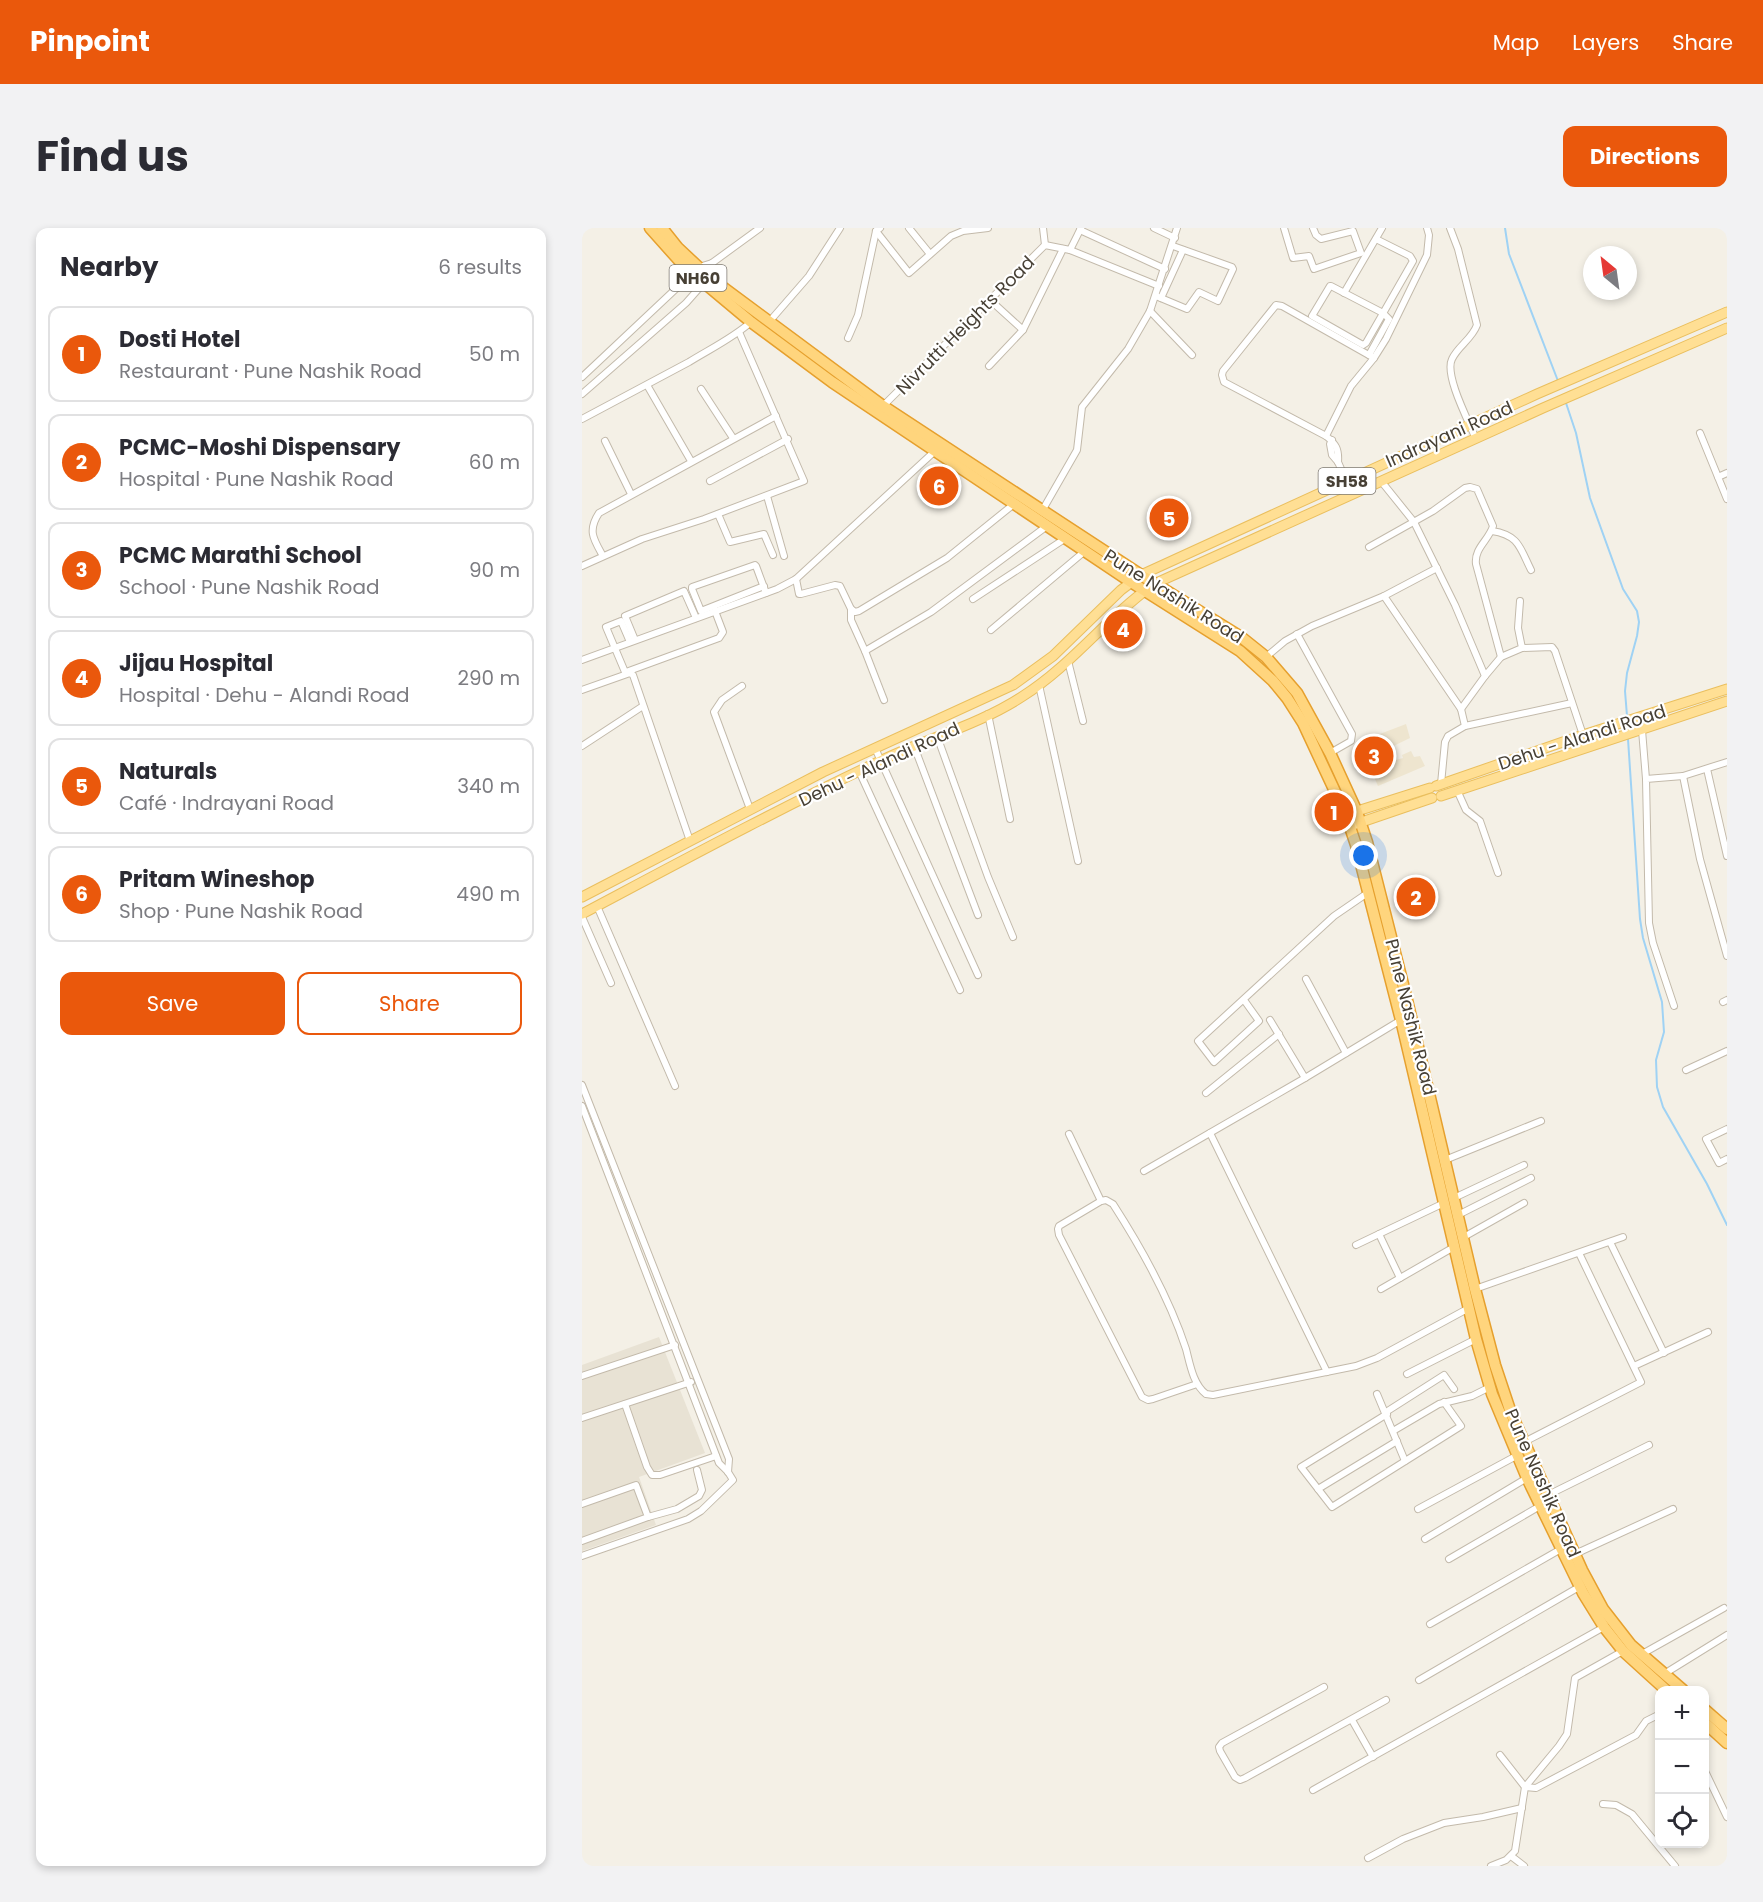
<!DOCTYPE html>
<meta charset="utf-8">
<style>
:root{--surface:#fff;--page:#f2f2f3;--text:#2b2b33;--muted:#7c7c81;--line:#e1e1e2;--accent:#ea580c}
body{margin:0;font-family:Poppins,sans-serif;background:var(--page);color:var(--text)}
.controls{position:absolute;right:18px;bottom:18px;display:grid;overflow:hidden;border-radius:12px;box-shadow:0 3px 9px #0003}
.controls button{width:54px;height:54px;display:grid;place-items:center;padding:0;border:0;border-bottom:2px solid var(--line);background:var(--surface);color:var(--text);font:30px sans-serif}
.compass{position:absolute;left:1001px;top:18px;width:54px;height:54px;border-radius:50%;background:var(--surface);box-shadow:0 3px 9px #0003;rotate:331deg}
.you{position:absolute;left:782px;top:628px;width:21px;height:21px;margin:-15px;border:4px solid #fff;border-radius:50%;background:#1a73e8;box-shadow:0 0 0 9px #1a73e833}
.badge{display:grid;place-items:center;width:39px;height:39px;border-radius:50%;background:var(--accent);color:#fff;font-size:20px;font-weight:700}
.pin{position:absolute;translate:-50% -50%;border:3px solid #fff;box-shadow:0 2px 6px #0006}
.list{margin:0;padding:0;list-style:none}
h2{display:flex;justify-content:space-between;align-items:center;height:78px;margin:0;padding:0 24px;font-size:26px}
h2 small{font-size:20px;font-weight:400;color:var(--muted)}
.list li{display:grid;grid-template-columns:39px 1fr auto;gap:18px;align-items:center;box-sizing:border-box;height:96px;margin:0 12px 12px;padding:0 12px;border:2px solid var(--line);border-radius:12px}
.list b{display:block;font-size:22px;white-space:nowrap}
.list p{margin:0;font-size:20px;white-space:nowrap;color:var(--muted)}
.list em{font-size:20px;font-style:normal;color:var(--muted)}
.actions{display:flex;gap:12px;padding:18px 24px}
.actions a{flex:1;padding:14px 0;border:2px solid var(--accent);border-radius:12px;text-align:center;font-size:21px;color:var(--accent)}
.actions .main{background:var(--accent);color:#fff}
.icon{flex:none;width:33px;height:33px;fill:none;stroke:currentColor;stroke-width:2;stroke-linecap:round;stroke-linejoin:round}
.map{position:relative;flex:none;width:1145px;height:1638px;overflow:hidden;border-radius:12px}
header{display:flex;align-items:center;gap:36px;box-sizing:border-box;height:84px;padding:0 30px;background:var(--accent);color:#fff}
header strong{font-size:28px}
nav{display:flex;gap:33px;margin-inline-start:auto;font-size:21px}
.intro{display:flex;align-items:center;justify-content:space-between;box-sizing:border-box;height:144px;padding:0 36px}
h1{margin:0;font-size:42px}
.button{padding:15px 27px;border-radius:12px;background:var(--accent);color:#fff;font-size:21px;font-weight:700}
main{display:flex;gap:36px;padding:0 36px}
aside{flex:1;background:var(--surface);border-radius:12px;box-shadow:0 3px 9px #0003}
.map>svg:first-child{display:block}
.residential{fill:#e8e2d4}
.education{fill:#eee5cf}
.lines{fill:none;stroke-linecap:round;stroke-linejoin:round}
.stream{stroke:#9fd2f4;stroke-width:2}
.minor-casing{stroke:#c3baab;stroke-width:8}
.primary-casing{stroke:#eabf5e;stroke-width:11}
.trunk-casing{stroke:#e6a02e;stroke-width:13}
.minor{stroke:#fff;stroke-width:6}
.primary{stroke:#ffdf94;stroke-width:9}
.trunk{stroke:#ffd57d;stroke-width:10}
.labels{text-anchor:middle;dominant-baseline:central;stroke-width:4.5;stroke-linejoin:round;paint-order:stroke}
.shield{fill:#fff;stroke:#7e7972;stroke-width:1.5}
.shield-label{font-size:16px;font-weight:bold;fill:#474035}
.street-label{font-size:18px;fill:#474035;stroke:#fff}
</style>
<header>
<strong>Pinpoint</strong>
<nav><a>Map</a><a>Layers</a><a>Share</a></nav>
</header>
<div class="intro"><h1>Find us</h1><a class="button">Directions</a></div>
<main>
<aside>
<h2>Nearby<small>6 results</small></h2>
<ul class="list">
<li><span class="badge">1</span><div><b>Dosti Hotel</b><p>Restaurant · Pune Nashik Road</p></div><em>50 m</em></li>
<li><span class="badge">2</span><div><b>PCMC-Moshi Dispensary</b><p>Hospital · Pune Nashik Road</p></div><em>60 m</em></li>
<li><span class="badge">3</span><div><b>PCMC Marathi School</b><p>School · Pune Nashik Road</p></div><em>90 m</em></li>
<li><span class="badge">4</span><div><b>Jijau Hospital</b><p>Hospital · Dehu - Alandi Road</p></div><em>290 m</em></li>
<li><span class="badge">5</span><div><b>Naturals</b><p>Café · Indrayani Road</p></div><em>340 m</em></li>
<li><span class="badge">6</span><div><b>Pritam Wineshop</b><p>Shop · Pune Nashik Road</p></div><em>490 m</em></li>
</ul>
<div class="actions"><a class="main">Save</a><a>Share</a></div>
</aside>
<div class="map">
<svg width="1145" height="1638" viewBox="0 0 1145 1638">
<rect width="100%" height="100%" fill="#f4f0e6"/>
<polygon class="residential" points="77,1109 123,1225 57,1249 74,1297 0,1323 0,1137"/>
<polygon class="education" points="824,496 828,510 799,524 803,535 821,530 820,527 829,523 832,529 838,528 843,538 796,558 777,514"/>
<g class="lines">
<g class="stream">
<polyline points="923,0 927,26 976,153"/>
<polyline points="983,172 994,205 1008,270 1041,361 1055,383 1057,394 1055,408 1045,445 1043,463 1045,488"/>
<polyline points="1046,511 1058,691 1061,710 1080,774 1082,804 1074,832 1075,859 1081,879 1125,956 1145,997"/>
</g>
<defs>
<g id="minor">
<polyline points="327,0 348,26"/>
<polyline points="461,0 463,17"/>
<polyline points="572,0 593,10"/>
<polyline points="702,0 711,30 727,28 732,41 779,25 771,3 739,11 734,7 731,0"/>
<path d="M868 0 876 21 895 97C890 111 876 118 870 131 862 147 887 194 894 211"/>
<polyline points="498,2 583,41"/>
<polyline points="294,3 327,45 369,8 381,3 406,0"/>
<polyline points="488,22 499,0"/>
<polyline points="130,35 178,0"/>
<polyline points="762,65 800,0"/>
<polyline points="574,68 605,81 617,64 636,73 651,41 650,39 591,18"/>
<polyline points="579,70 601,22"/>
<polyline points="408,72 441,102 481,21"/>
<polyline points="568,83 610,127"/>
<polyline points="187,94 227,48 258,0"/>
<polyline points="266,110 276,87 294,3 298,0"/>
<polyline points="787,127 807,91 801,85 749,58 748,58 730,88 781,117 784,115 831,33 828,28 794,11"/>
<polyline points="407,138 441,102"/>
<polyline points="0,149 117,39 130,35 127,49 104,75 0,166"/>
<polyline points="65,157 109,233"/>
<polyline points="119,161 151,210"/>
<polyline points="301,178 463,17 488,22 577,58"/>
<path d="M0 191C36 172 72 153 107 134 128 121 151 110 169 94"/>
<polyline points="1118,205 1145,271"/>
<polyline points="744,208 642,154 640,147 641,143 694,77 700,78 792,130"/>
<polyline points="750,212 748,216 750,227 756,234 770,266"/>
<polyline points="23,213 49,266"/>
<path d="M756 234C757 221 754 216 744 208L769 158 792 130 804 111 845 27 847 7 845 0"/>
<polyline points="1136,249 1145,245"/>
<polyline points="128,253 206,211"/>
<polyline points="799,253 832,294 873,377 903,448 879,481"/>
<polyline points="185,268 202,328"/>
<polyline points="460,283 495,222 500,179 546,121 568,83 595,0"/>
<polyline points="136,286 148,314 182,306 191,327"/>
<path d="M910 303C937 307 938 320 949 342"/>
<path d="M787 319 851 283 883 260 888 259 895 261 911 298C907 312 892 320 894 336L919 429"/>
<path d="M21 328C12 312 5 303 17 285L194 188"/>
<polyline points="0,338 60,311 122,291 222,253 157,104"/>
<polyline points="214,351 217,366 219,366 253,357 258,358 269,381 273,384 277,383 365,330 432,276"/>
<polyline points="182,358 119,383 110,361 110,359 173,337 174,338 184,365"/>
<polyline points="802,368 855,340"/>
<polyline points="391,371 484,310"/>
<polyline points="269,381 269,392 283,423 349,384 465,298"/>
<polyline points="409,402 503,323"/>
<polyline points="715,406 770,506 769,513 748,525"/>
<polyline points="53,412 43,388 102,363 114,390"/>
<polyline points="940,420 970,419 973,423 1001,507"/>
<polyline points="283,423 302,472"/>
<polyline points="684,429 703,413 730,398 802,368 879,481 883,498 866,508 863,514 859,556"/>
<polyline points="0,432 195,361 214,351 353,223"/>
<polyline points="486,433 501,493"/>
<polyline points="43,444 24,399 39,393 48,414"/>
<polyline points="44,444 137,410 141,404 133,383"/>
<polyline points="903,448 919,429 940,420 936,400 938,373"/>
<polyline points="457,457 496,633"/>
<polyline points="160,458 140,472 132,484 168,581"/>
<polyline points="0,462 48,445 51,447 108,613"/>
<polyline points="406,486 428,591"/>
<polyline points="883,498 990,475"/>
<polyline points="1060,502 1064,551"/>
<polyline points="355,508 406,649 431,709"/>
<polyline points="0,518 61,478"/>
<polyline points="332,518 396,687"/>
<polyline points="293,520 396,747"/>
<polyline points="1125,541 1145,628"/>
<polyline points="277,543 378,762"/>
<polyline points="1101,548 1118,631 1145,728"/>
<polyline points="875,562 884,582 898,593 916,645"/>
<polyline points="15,678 93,858"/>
<polyline points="0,689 29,755"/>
<polyline points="724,751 764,825"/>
<polyline points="662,772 677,793 632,834 616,813 752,688 787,664"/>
<polyline points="1141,774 1145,772"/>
<polyline points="1092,778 1071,715 1067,695 1064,551 1101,548 1145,534"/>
<polyline points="688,792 723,850"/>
<polyline points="1104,842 1145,823"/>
<polyline points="0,857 147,1231 146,1244"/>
<polyline points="624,865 697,806"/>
<polyline points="0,878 137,1235 146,1244 151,1252 119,1283 106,1291 0,1328"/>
<polyline points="1145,901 1124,911 1137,935 1145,931"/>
<polyline points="628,905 745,1144"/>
<polyline points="487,906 519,973"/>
<polyline points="863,932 959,893"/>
<polyline points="562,943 723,850 819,792"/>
<polyline points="872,970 942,937"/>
<polyline points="876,987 949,950"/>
<polyline points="797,1006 818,1050"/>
<polyline points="880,1010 942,975"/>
<polyline points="1028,1014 1082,1125"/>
<polyline points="774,1017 862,975"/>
<polyline points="799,1061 872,1019"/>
<polyline points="893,1061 1041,1009"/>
<polyline points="1052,1138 1126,1104"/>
<polyline points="825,1146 894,1111"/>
<polyline points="0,1148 93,1117"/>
<path d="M615 1156 571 1171 566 1172 560 1169 477 1007 476 1001 477 998 519 973 524 972 531 976C560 1021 587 1069 604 1121 608 1136 611 1156 624 1166L631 1167 774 1138 795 1130 887 1080"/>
<polyline points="795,1166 823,1233"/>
<polyline points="43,1176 65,1239 70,1247 78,1247 134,1228"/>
<polyline points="804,1184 862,1147 872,1161"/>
<polyline points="805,1186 719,1239 750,1279 879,1198 862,1174"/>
<polyline points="0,1190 109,1154"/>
<polyline points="811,1203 857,1176 890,1168 908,1159"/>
<polyline points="942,1214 1059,1154 997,1025"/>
<polyline points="736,1261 815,1213"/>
<polyline points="966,1267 1067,1217"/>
<polyline points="0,1276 54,1257 66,1289 0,1313"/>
<polyline points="836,1281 936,1227"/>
<polyline points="66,1289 95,1281 117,1268 120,1262 115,1242"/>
<polyline points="843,1311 945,1250"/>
<polyline points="993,1326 1091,1281"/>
<polyline points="867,1331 958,1278"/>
<polyline points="848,1396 979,1321"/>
<polyline points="1060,1426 1142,1380"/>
<polyline points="1082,1446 1145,1407"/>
<polyline points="837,1452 997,1359"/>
<polyline points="742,1459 640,1515 637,1519 638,1523 653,1549 658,1552 663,1550 804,1472"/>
<polyline points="770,1492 791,1529"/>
<polyline points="918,1527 943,1559 954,1560 1054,1507 1064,1493 1078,1486"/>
<polyline points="1122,1541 1145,1589"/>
<polyline points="731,1562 1022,1399"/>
<polyline points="1021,1576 1034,1577 1050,1586 1093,1638"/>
<polyline points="929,1628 942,1638"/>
<polyline points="786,1630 821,1611 862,1595 901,1589 940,1580"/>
<polyline points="909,1638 924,1632 933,1623 943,1559 977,1518 985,1506 993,1450 1041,1423"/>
</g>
<g id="primary">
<polyline points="854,558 1001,507 1145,461"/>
<polyline points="859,568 1145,473"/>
<polyline points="769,585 848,560"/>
<polyline points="768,598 850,570"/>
<polyline points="0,669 241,544 431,457 471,428 539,362 559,347 955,166 1145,84"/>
<path d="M0 686C98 634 196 581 296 534 343 511 397 497 441 468 490 437 525 389 572 356L961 180 1145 100"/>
</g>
<g id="trunk">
<polyline points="68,0 102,38 169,94 250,154 549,354 658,423 691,453 705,470 721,495 764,587 774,617 819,792 894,1111 910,1166 945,1250 1001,1365 1022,1399 1041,1423 1084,1462"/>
<polyline points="80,0 96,20 127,49 301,178 559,347 659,409 684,429 715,465 748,525 775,584 785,614 825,772 893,1061 913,1137 929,1185 1000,1342 1021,1381 1049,1417 1101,1462"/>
<polyline points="1122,1481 1145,1501"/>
<polyline points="1122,1494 1145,1515"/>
</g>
</defs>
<use href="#minor" class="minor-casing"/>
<use href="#primary" class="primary-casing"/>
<use href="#trunk" class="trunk-casing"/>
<use href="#minor" class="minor"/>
<use href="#primary" class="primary"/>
<use href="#trunk" class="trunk"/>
</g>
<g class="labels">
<g class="shield">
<rect x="87.5" y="37" width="57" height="26" rx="4.5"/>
<rect x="736.5" y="240" width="57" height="26" rx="4.5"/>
</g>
<g class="shield-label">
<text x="116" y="50">NH60</text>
<text x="765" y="253">SH58</text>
</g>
<g class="street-label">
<text transform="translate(383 97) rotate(-45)">Nivrutti Heights Road</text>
<text transform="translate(867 206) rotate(-24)">Indrayani Road</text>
<text transform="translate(592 368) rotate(32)">Pune Nashik Road</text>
<text transform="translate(1000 509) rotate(-18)">Dehu - Alandi Road</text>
<text transform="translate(297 536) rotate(-25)">Dehu - Alandi Road</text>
<text transform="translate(829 789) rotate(76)">Pune Nashik Road</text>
<text transform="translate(961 1255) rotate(66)">Pune Nashik Road</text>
</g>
</g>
</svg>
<div class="controls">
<button>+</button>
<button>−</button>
<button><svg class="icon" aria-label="locate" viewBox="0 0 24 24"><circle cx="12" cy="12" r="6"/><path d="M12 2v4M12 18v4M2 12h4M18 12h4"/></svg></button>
</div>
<svg class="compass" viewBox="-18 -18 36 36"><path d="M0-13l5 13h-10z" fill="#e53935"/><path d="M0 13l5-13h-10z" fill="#7c7c81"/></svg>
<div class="you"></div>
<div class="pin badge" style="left:752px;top:584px">1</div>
<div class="pin badge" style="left:834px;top:669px">2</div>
<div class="pin badge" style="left:792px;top:528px">3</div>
<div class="pin badge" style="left:541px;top:401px">4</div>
<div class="pin badge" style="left:587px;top:290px">5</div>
<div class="pin badge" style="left:357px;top:258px">6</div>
</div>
</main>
